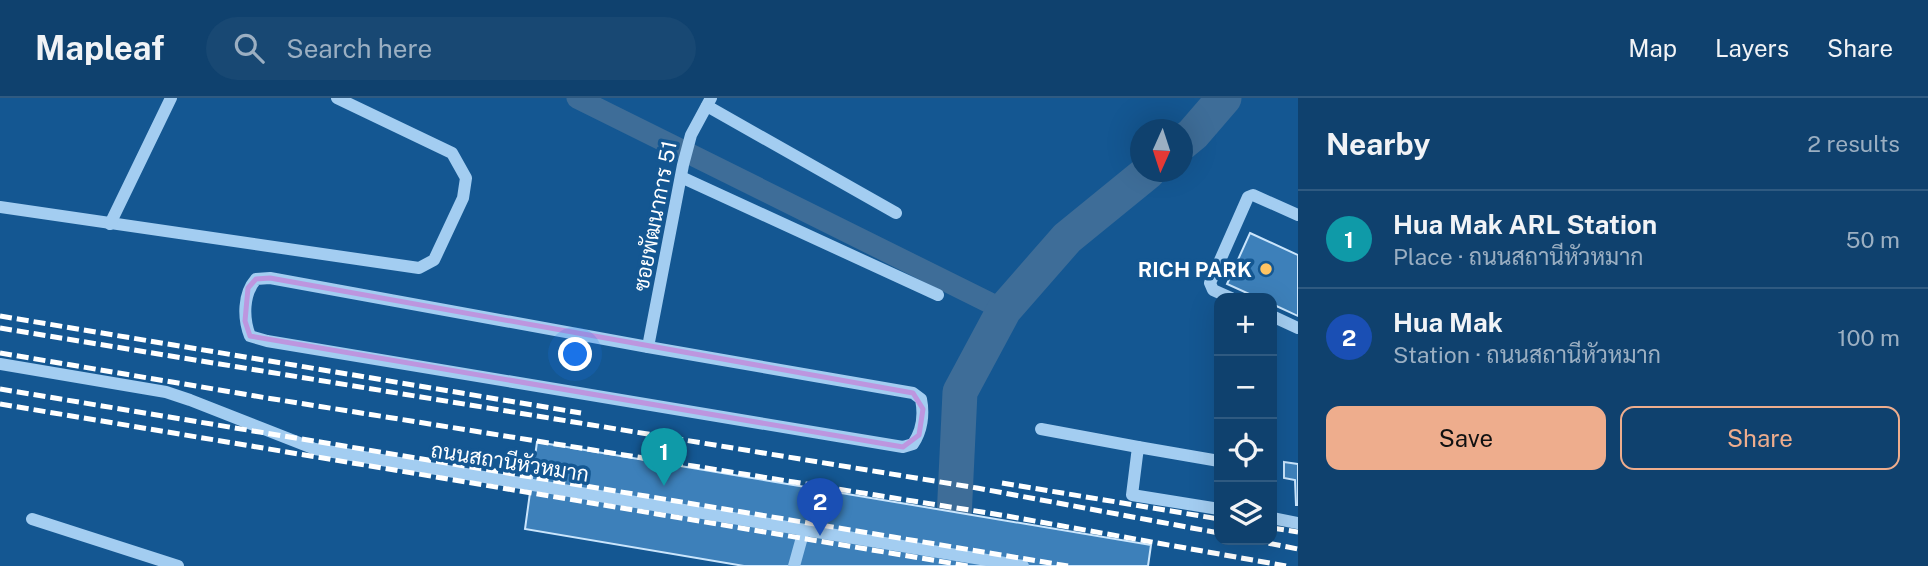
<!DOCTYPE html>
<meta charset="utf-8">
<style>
:root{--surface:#0f416e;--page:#184873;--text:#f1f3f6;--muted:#9bafc2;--line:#2f5a81;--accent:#eead8d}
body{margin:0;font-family:"Public Sans",Sarabun,sans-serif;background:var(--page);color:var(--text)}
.controls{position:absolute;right:21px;bottom:21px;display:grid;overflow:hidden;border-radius:14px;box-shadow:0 7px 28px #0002}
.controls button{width:63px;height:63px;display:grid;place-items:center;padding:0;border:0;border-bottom:2px solid var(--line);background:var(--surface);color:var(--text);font:35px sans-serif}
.compass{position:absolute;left:1130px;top:21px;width:63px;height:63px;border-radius:50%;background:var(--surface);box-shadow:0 7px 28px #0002;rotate:183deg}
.you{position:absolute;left:576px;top:257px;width:24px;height:24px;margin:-18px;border:5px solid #fff;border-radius:50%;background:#1a73e8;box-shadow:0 0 0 10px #1a73e833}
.badge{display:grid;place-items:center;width:46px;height:46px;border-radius:50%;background:var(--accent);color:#fff;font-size:23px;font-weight:700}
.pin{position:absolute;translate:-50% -58px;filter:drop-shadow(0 2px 4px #0008)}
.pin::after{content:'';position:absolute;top:37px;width:24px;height:21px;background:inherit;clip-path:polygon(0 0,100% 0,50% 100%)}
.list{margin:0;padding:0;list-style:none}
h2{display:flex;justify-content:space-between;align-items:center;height:91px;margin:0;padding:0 28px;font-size:30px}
h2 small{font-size:23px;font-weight:400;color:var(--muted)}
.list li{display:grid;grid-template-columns:46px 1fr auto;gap:21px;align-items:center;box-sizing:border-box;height:98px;padding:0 28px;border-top:2px solid var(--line)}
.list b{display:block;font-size:26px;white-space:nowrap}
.list p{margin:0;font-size:23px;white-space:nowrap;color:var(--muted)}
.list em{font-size:23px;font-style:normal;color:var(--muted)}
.actions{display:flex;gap:14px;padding:21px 28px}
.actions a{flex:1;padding:16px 0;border:2px solid var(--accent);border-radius:14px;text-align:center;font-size:24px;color:var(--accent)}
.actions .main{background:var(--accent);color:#111}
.icon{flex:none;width:38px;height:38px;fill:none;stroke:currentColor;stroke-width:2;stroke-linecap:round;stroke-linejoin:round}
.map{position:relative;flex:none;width:1298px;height:468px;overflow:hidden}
header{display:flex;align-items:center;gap:42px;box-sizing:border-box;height:98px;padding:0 35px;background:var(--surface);border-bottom:2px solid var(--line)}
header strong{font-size:33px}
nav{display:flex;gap:38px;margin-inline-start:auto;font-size:24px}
.search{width:490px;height:63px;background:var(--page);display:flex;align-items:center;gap:18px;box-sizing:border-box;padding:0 24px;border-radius:38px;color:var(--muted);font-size:26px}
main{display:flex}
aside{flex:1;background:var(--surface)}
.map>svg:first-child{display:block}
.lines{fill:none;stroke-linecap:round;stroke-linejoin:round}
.canal{stroke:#3e6d98;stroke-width:21}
.river{stroke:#3e6d98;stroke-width:35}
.building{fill:#3d80ba;stroke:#cae5fc;stroke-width:2}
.minor{stroke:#a3cdf1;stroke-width:12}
.rail{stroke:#fff;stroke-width:5;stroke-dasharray:12 5;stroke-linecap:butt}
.marked{fill:none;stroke:#bd96df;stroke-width:5;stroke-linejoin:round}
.poi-dot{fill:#ffc463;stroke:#145792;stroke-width:2.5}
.labels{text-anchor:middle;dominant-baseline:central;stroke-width:7;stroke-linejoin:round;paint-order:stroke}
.street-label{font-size:21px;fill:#fff;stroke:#145792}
.poi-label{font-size:21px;font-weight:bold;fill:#fff;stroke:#145792;text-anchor:end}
</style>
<header>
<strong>Mapleaf</strong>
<div class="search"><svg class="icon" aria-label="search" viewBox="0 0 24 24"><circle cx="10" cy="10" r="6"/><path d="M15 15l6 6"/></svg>Search here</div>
<nav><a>Map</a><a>Layers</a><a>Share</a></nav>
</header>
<main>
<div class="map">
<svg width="1298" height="468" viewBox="0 0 1298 468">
<rect width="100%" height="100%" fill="#145792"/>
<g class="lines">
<polyline class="canal" points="577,0 1004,212"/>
<g class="river">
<polyline points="1182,45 1193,36 1224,0"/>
<polyline points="862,468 864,464 952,463 960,294 1004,212 1067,140 1148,74"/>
</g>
</g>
<g class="building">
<polygon points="1250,135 1298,157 1298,218 1272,206 1272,200 1258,200 1227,186"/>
<polygon points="537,344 1151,447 1148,468 744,468 525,431"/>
<polygon points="1284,364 1298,366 1298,407 1296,407 1295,382 1284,380"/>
</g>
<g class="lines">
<g class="minor">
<polyline points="707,8 896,115"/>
<polyline points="681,79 938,197"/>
<polyline points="0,109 419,170 434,162 463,100 466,80 452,55 337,0"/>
<polyline points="110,126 171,0"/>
<path d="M270 180 648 249 913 295 921 301C924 316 922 333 913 346L903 349 267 243 250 238C243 220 243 196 256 181Z"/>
<polyline points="1231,200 1213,192 1210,185 1248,99 1253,97 1298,117"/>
<polyline points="1272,218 1298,230"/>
<polyline points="648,249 683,67 691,37 711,0"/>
<polyline points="0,266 166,294 190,302 315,351 1023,468"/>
<polyline points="1041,331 1138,349"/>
<polyline points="1219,363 1138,349 1132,397 1219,411"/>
<polyline points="1272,420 1298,425"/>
<polyline points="32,421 178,468"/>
<polyline points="794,468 804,432"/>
</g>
<g class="rail">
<polyline points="0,218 581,315"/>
<polyline points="0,230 977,390 1219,435"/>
<polyline points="0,255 267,300 1007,418 1286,468"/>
<polyline points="0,291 1068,468"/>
<polyline points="0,306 968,468"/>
<polyline points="1002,385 1219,421"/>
<polyline points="1272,430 1298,434"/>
<polyline points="1252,442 1298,451"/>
</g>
</g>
<path class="marked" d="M270 180 913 295 923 311 919 337 903 349 250 238 245 223 248 190 256 181Z"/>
<circle class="poi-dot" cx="1266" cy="171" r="7"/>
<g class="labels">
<g class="street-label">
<text transform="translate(655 118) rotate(-79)">ซอยพัฒนาการ 51</text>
<text transform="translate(510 364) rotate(9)">ถนนสถานีหัวหมาก</text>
</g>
<g class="poi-label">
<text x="1252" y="171">RICH PARK</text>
</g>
</g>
</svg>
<div class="controls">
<button>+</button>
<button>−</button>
<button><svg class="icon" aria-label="locate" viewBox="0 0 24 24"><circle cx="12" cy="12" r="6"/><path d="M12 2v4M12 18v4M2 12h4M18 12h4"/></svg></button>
<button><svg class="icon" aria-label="layers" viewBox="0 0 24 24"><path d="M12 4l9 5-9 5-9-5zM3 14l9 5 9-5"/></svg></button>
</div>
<svg class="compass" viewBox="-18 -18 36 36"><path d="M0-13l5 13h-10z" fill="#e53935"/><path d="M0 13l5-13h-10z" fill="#9bafc2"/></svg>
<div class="you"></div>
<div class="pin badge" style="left:664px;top:388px;background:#0f9aa8">1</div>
<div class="pin badge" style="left:820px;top:438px;background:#1a4fb4">2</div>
</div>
<aside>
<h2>Nearby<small>2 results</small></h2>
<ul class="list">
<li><span class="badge" style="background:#0f9aa8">1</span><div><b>Hua Mak ARL Station</b><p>Place · ถนนสถานีหัวหมาก</p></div><em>50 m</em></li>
<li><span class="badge" style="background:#1a4fb4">2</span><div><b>Hua Mak</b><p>Station · ถนนสถานีหัวหมาก</p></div><em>100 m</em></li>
</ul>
<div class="actions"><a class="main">Save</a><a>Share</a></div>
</aside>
</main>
